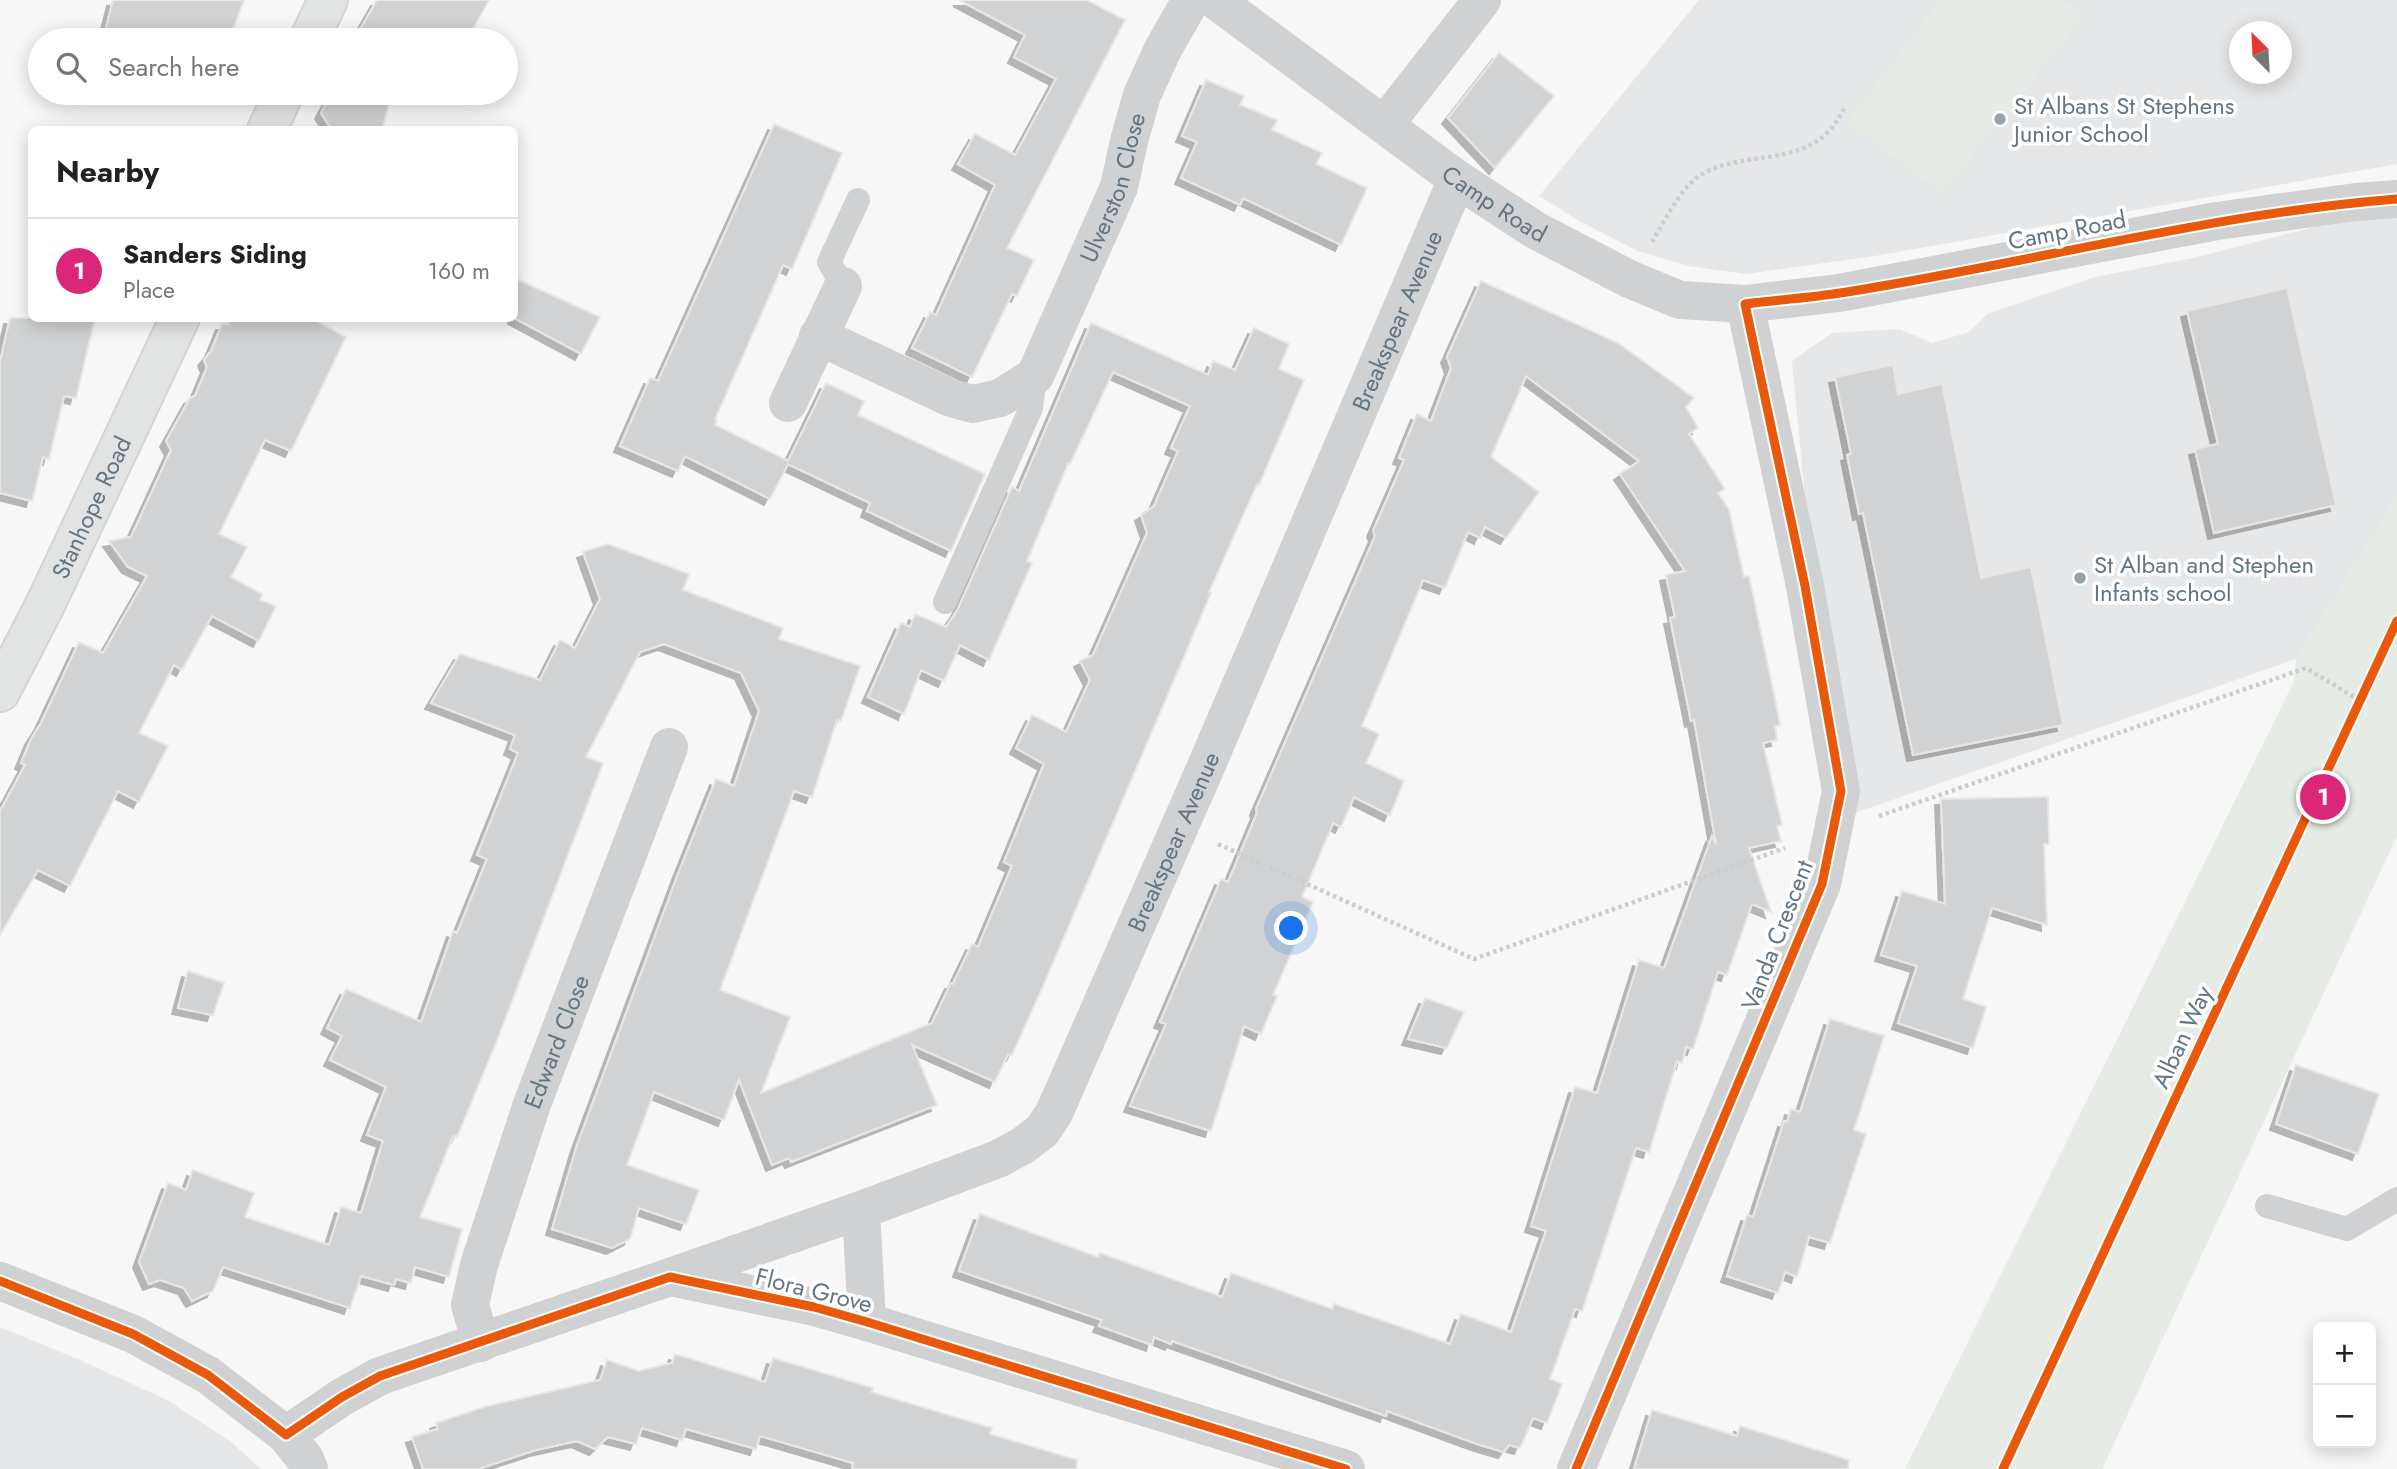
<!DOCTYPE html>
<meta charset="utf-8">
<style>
:root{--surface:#fff;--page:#f6f6f6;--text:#222;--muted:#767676;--line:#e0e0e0;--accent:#db2777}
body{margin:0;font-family:Jost,sans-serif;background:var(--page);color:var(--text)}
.controls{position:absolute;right:21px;bottom:21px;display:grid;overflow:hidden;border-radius:10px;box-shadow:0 4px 18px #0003}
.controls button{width:63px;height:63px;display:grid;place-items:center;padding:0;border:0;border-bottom:2px solid var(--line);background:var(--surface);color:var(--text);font:35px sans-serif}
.compass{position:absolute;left:2229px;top:21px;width:63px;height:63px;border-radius:50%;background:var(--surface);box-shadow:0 4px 18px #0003;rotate:336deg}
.you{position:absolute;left:1292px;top:929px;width:24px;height:24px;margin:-18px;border:5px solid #fff;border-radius:50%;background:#1a73e8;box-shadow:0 0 0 10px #1a73e833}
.badge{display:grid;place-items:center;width:46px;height:46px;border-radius:50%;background:var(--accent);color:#fff;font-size:23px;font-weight:700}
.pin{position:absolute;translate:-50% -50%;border:4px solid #fff;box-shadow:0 2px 7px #0006}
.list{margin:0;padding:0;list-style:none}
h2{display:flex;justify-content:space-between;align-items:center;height:91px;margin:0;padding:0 28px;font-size:30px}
h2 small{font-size:23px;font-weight:400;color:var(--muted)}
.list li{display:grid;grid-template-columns:46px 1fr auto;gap:21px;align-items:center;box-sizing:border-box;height:105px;padding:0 28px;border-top:2px solid var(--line)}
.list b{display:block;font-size:26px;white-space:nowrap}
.list p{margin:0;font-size:23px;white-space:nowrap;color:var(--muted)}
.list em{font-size:23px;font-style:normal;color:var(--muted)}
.icon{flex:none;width:38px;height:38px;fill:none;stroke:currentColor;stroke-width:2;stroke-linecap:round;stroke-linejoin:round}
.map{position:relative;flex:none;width:2397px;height:1469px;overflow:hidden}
.search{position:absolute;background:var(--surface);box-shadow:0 4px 18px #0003;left:28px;top:28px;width:490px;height:77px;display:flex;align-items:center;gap:18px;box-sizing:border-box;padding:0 24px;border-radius:38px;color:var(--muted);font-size:26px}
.panel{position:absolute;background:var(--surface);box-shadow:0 4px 18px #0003;left:28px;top:126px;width:490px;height:196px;border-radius:10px}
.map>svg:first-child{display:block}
.built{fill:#e6e7e8;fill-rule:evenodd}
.green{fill:#e7ebe5}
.building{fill:#d0d2d3;stroke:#e6e6e6;stroke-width:2;filter:url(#shadow)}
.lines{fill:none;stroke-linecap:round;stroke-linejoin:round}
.secondary-casing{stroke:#d4d5d6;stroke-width:42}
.path{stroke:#cccdce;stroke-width:4.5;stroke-dasharray:3.5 3.5;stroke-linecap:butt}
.service{stroke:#cfd1d2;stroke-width:24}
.minor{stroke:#cfd1d2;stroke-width:38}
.tertiary{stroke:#cfd1d2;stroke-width:38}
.secondary{stroke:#e2e3e3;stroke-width:38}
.cycleway-casing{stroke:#fff;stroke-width:13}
.cycleway{stroke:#e8590c;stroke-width:9}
.poi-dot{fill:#96a2ab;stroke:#fff;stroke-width:2.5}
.labels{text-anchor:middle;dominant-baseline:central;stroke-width:7;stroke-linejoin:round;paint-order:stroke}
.poi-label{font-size:24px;fill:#627582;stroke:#fff;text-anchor:start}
.street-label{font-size:24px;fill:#627582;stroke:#fff}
</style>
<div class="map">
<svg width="2397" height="1469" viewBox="0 0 2397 1469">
<defs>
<filter id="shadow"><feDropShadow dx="-6" dy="6" stdDeviation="0" flood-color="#0004"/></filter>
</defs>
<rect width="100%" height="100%" fill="#f7f7f7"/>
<g class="built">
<path d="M1699 0H2397V164L1875 256 1746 274 1688 266 1638 251 1581 222 1539 196ZM2240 32H2282V74H2240Z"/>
<polygon points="2397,206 2397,497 2296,659 1832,821 1834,800 1792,361 1832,333 1900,329 1932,343 1969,332 1987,314 2095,277 2193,258"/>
<polygon points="0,1327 80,1360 167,1400 230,1441 261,1469 0,1469"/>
</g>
<g class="green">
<polygon points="1940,0 2062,0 2084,16 1943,193 1846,123"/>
<polygon points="2397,497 2397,836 2102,1469 1905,1469 2294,681 2296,659"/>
</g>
<g class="building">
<polygon points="113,0 244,0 229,40 103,40"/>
<polygon points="377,0 489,0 467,40 354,40"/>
<polygon points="959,0 1087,0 1125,20 1007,248 1034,260 1017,296 1012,294 972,377 912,348 930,312 936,315 995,185 958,164 975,134 1015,155 1056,79 1014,57 1025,35"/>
<polygon points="1499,53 1554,96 1495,168 1448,118"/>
<polygon points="1206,80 1244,96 1240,105 1277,120 1272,130 1322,153 1316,164 1367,188 1341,245 1243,198 1240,205 1181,178 1197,142 1182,136"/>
<polygon points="332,93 392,93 382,130 332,130 321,113"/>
<polygon points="774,124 842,153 792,269 783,265 715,419 717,420 715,425 788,461 826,383 864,401 858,415 985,474 951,551 867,511 870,503 788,464 770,499 685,456 678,471 620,446 650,378 658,381"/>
<polygon points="514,278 600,317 581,354 514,318"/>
<polygon points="1481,281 1618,343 1694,398 1686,407 1698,428 1689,434 1725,489 1718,493 1729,510 1744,577 1749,576 1776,704 1780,725 1775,726 1777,740 1763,743 1782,825 1777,826 1781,841 1749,848 1771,912 1752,904 1727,975 1718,972 1693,1049 1686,1047 1682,1063 1677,1061 1649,1152 1636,1148 1582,1311 1575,1309 1550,1379 1562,1384 1547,1423 1533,1418 1520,1448 1509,1445 1504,1452 1477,1444 1387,1411 1386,1416 1172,1341 1171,1344 1154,1337 1152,1345 1099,1326 1102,1320 959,1271 980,1214 1098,1257 1100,1253 1222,1297 1231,1273 1332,1309 1334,1304 1450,1344 1461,1314 1511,1332 1546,1231 1531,1226 1575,1087 1597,1093 1639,960 1664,968 1712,836 1716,844 1694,720 1691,721 1670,618 1675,617 1666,575 1685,571 1620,474 1639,461 1526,376 1491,457 1539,492 1506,538 1485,527 1480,538 1468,532 1445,588 1423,580 1362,726 1379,734 1366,763 1404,781 1390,815 1354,797 1341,827 1333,823 1302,897 1313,902 1273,995 1277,996 1261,1034 1244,1026 1211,1131 1130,1106 1166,1024 1160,1022 1221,879 1228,882 1234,868 1257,813 1256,809 1375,536 1373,531 1404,460 1399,458 1417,414 1431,421 1451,368 1447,357"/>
<polygon points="2287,288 2336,505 2214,533 2195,449 2218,444 2187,311"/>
<polygon points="10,318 95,318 76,398 64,396 49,459 43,457 32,501 0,493 0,362"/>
<polygon points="232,318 310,318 346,337 291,451 265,440 219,534 247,547 231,577 262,594 260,600 276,606 259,641 212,616 182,670 174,665 139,733 168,746 139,802 118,791 70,886 38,870 0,935 0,811 25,765 21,763 31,739 41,723 79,642 103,653 147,576 128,567 109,541 131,537 171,450 166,441 190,398 195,396 207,367 204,360 211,351 222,324 229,324"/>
<polygon points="1091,323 1208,375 1213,361 1235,370 1254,328 1289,344 1279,369 1304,380 1259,485 1257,484 1209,592 1211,593 1171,687 1043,986 1012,1055 1008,1054 995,1082 912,1045 937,1105 791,1162 789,1158 772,1165 739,1080 724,1120 654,1092 627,1165 699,1190 686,1224 639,1208 630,1239 612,1248 552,1229 577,1145 678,874 716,779 734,786 759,711 741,673 664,644 640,652 586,757 603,763 496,1043 457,1137 453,1136 420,1217 462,1229 449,1277 415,1267 411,1283 396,1279 394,1285 361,1276 350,1308 223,1267 213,1291 192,1301 184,1288 160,1280 149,1284 139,1262 168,1183 186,1190 193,1170 254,1193 245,1217 329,1245 341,1207 361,1213 383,1141 367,1135 386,1087 330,1060 342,1036 327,1028 346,989 421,1022 453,931 457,933 487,859 477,855 518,753 510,749 515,735 431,703 460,654 540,680 560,640 575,648 600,599 583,552 608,544 689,574 683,590 783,628 779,639 860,666 841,721 837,720 812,797 794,791 720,990 790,1017 761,1093 932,1023 951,983 953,984 972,944 978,947 1012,866 1004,862 1044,764 1016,748 1032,715 1066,732 1090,680 1080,661 1093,655 1147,533 1141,515 1154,506 1178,451 1171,448 1190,406 1113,372 1070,464 1068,464 1027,561 1032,563 989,660 960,645 944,681 921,670 904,714 868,697 901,623 910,627 915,614 946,627 958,609 1012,487 1019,491"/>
<polygon points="1893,365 1898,394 1942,384 1981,578 2031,567 2063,725 1913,755 1863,513 1859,514 1847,455 1851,454 1835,377"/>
<polygon points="2048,797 2049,844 2044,844 2047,925 1992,908 1963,999 1986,1007 1973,1048 1898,1023 1917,966 1881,955 1902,891 1945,904 1941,799"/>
<polygon points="188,971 224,983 213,1015 178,1008"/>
<polygon points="1425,998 1464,1012 1447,1048 1408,1039"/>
<polygon points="1830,1019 1884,1036 1854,1130 1866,1134 1830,1243 1809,1237 1797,1277 1785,1272 1778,1293 1727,1276 1747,1215 1753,1217 1784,1121 1787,1122 1791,1109 1800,1112"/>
<polygon points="2296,1065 2379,1094 2358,1154 2276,1124"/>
<polygon points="675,1354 765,1382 773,1358 873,1388 871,1392 992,1428 990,1434 1077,1460 1076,1469 852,1469 853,1463 760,1436 756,1449 686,1429 682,1440 642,1428 636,1444 608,1437 595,1449 577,1441 536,1450 478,1469 423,1469 412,1437 438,1429 436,1423 484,1407 600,1380 607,1360 639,1371 672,1363"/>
<polygon points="1652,1410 1737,1436 1740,1426 1849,1460 1848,1469 1634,1469"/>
</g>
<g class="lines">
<defs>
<g id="secondary">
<polyline points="309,40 328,0"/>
<polyline points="267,130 284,93"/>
<path id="s5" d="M0 692 45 605 180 318"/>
</g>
</defs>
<use href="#secondary" class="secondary-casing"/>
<g class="path">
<path d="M1652 242C1664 222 1680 189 1699 176 1737 151 1794 166 1827 133 1835 126 1840 115 1846 106"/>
<polyline points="1879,816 2306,668 2359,700"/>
<polyline points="1218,844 1474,959 1785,848"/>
</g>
<g class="service">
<polyline points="843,286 829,262 858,200"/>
<polyline points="945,602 1031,408 1035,376"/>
<polyline points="2267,1206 2347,1229 2397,1199"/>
</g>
<g class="minor">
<polyline points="1385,124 1482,0"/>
<path id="s1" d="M818 336 951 398 973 404 1000 398 1035 376 1119 187 1129 141 1142 95 1163 49 1191 0"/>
<polyline points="788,403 843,286"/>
<polyline points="861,1210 867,1322"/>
<path id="s2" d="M670 1277 861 1210 998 1159 1022 1146 1042 1131 1054 1113 1208 762 1457 179"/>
<polyline points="0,1281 133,1334 208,1375 286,1435 305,1459 309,1469"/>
<path id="s3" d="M481 1343 470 1305 479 1265 532 1104 669 747"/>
<polyline points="286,1435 342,1397 380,1376 670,1277 814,1307 867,1322 1346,1469"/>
<polyline points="1576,1469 1822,884 1841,791 1805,586 1745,304"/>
</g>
<path class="tertiary" id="s4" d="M1215 0 1457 179 1535 230 1629 279 1680 300 1745 304 1839 293 2217 221 2356 202 2397 199"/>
<use href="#secondary" class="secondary"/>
<defs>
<g id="cycleway">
<polyline points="0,1281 133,1334 208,1375 286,1435 342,1397 380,1376 670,1277 814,1307 867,1322 1346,1469"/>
<path d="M1576 1469 1822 884 1841 791 1805 586 1745 304C1776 300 1808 298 1840 293 2026 264 2209 214 2397 199"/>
<polyline points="2003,1469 2397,621"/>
</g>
</defs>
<use href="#cycleway" class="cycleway-casing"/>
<use href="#cycleway" class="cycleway"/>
</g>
<g class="poi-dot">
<circle cx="2000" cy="119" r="7"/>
<circle cx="2080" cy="578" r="7"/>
</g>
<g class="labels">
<g class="poi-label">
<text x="2014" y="105">St Albans St Stephens<tspan x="2014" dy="28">Junior School</tspan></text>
<text x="2094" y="564">St Alban and Stephen<tspan x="2094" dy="28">Infants school</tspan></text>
</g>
<g class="street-label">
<text stroke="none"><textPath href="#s1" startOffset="443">Ulverston Close</textPath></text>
<text stroke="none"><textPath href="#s4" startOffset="346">Camp Road</textPath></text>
<text transform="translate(2067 230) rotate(-11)">Camp Road</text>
<text stroke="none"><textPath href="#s2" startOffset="1286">Breakspear Avenue</textPath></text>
<text stroke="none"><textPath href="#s5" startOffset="206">Stanhope Road</textPath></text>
<text stroke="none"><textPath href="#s2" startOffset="719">Breakspear Avenue</textPath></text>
<text transform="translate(1777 935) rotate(-69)">Vanda Crescent</text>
<text transform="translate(2182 1037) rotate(-65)">Alban Way</text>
<text stroke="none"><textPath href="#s3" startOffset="317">Edward Close</textPath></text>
<text transform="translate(814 1290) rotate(14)">Flora Grove</text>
</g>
</g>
</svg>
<div class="controls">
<button>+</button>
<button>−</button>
</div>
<svg class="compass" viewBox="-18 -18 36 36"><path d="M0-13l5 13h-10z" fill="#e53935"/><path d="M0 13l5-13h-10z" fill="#767676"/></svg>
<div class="you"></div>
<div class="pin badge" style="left:2323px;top:797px">1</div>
<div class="search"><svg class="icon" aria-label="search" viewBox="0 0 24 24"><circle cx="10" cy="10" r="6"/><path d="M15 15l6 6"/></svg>Search here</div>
<section class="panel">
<h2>Nearby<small></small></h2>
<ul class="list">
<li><span class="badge">1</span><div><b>Sanders Siding</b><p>Place</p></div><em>160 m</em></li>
</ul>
</section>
</div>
